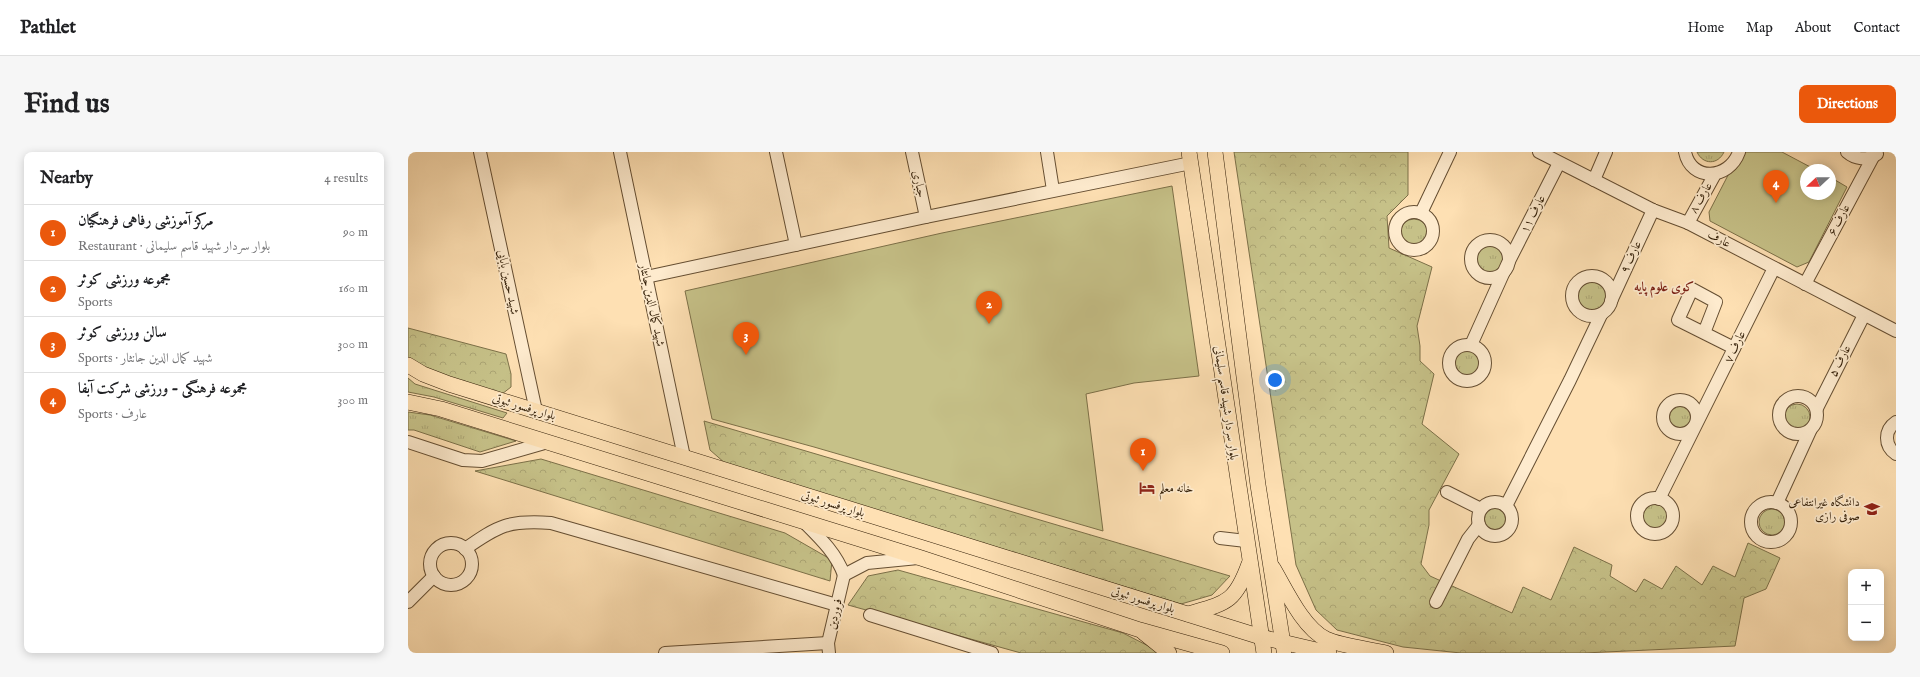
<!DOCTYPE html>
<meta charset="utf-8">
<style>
:root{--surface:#fff;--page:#f6f6f6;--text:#202124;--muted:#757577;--line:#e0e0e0;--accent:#ea580c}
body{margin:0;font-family:"IM FELL English",Amiri,serif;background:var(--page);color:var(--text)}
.controls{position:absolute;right:12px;bottom:12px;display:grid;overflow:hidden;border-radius:8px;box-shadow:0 2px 10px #0003}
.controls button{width:36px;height:36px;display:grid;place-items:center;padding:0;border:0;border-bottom:1px solid var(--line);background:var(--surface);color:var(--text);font:20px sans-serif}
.compass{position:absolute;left:1392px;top:12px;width:36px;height:36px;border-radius:50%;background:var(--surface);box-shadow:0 2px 10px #0003;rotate:248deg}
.you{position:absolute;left:867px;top:228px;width:14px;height:14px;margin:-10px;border:3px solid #fff;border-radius:50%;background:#1a73e8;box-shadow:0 0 0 6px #1a73e833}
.badge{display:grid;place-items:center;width:26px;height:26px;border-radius:50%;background:var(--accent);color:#fff;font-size:13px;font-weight:700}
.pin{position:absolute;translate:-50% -33px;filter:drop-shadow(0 1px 2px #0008)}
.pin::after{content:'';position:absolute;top:21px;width:14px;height:12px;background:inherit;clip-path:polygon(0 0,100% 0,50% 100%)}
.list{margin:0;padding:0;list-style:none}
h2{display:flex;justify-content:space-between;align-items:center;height:52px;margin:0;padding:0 16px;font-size:17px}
h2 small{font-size:13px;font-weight:400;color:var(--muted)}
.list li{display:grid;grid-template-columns:26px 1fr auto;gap:12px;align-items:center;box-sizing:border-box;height:56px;padding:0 16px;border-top:1px solid var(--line)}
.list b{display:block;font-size:15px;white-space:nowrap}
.list p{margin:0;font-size:13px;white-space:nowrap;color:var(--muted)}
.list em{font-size:13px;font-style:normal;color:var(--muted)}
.map{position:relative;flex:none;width:1488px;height:501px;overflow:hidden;border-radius:8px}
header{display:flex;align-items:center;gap:24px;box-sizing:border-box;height:56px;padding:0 20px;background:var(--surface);border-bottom:1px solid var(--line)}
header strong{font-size:19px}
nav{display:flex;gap:22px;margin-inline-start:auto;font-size:14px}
.intro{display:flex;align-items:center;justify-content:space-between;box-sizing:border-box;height:96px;padding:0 24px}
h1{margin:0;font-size:28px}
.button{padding:10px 18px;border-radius:8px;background:var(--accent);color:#fff;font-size:14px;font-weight:700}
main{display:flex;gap:24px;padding:0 24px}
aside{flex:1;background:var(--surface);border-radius:8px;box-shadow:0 2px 10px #0003}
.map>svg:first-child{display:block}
.grass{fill:url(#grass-tufts);stroke:#7c7048}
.park{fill:url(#park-crowns);stroke:#7c7048}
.garden{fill:#c6c188;stroke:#7c7048}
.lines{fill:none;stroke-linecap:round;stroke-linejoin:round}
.minor-casing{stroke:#654e32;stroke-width:14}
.major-casing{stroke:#321e07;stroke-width:16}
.minor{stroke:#feebce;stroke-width:12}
.major{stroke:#fee0b3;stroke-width:15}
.labels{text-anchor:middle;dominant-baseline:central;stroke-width:3.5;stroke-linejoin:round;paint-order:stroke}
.street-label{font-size:12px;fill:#321e07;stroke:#feebce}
.poi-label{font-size:12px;fill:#321e07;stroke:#feebce;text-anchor:start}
.neighbourhood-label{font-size:13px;font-weight:bold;fill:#7a1f14;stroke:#feebce}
</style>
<header>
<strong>Pathlet</strong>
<nav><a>Home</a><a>Map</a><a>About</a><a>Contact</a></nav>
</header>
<div class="intro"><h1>Find us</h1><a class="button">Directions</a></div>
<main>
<aside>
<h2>Nearby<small>4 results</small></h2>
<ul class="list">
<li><span class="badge">1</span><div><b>مرکز آموزشی رفاهی فرهنگیان</b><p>Restaurant · بلوار سردار شهید قاسم سلیمانی</p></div><em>90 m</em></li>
<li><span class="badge">2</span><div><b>مجموعه ورزشی کوثر</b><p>Sports</p></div><em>160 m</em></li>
<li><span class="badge">3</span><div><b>سالن ورزشی کوثر</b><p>Sports · شهید کمال الدین جانثار</p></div><em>300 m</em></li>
<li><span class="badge">4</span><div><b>مجموعه فرهنگی - ورزشی شرکت آبفا</b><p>Sports · عارف</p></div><em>300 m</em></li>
</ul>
</aside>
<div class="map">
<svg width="1488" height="501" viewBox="0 0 1488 501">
<defs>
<pattern id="grass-tufts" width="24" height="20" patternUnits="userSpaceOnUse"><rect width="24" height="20" fill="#c6c188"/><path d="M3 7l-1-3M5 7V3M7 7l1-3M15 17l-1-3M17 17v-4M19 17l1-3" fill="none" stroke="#aba574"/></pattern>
<pattern id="park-crowns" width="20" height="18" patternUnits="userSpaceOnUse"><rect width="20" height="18" fill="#c6c188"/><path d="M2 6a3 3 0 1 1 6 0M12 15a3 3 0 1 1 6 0" fill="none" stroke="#aba574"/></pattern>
</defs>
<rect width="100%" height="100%" fill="#fee0b3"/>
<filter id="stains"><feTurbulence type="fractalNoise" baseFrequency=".005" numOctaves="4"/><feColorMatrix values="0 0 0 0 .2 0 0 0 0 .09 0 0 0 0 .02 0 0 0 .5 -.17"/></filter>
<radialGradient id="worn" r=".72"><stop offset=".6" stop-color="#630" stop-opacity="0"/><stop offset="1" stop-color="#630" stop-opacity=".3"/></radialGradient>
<g class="grass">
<path d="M1289 0H1316C1310 13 1295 13 1289 0Z"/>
<circle cx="1006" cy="81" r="14"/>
<circle cx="1082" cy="107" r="14"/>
<circle cx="1184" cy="144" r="14"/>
<circle cx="1059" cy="211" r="14"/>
<polygon points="0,226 7,232 99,261 95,266 26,245 0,240"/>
<circle cx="1389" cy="265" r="13"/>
<circle cx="1272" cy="265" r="13"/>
<polygon points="0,260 22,263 108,289 72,300 6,278 0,278"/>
<circle cx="1248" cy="365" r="13"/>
<circle cx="1087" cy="368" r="13"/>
<circle cx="1364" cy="370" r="13"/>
</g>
<g class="park">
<polygon points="826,0 1000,0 1000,43 979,64 981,96 1024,115 1009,174 1012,194 1012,209 1026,222 1014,272 1051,302 1021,358 1021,373 1013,412 1022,424 1104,461 1115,435 1143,448 1166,395 1204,413 1202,424 1228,440 1236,427 1254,437 1268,414 1294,433 1305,414 1327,425 1340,391 1372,406 1358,437 1336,446 1327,494 1176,501 1053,501 995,495 929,478 908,458 888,413"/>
<polygon points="0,176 98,202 103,222 103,235 94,242 29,224 0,210"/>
<polygon points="296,269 822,424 804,443 773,452 318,312 302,298"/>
<polygon points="133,307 377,381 424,408 422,429 67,319"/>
<polygon points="490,418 715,481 754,501 613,501 440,453 460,424"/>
</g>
<g class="garden">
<polygon points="1332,0 1374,0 1408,18 1398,18 1398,42 1422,42 1422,25 1439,35 1401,110 1389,115 1302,69 1301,60"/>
<polygon points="764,34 791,224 726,231 678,242 695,379 406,295 304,267 277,139 534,81"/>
</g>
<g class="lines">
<defs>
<g id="minor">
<polyline points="72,0 128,259"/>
<polyline points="212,0 276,305"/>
<polyline points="368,0 388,93"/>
<polyline points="504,0 518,65"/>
<polyline points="639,0 645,38"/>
<polyline points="1131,0 1245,58 1280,71 1488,179"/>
<path d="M1277 0C1283 30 1321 28 1331 0"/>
<path d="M1439 0C1447 7 1459 9 1469 2"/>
<polyline points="1186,28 1198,0"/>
<circle cx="1006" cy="79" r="19"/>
<polyline points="1013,61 1042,0"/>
<polyline points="1280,71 1307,22"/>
<circle cx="1082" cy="107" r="19"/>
<circle cx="1184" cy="144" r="20"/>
<polyline points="238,125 518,65 783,11"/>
<polyline points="1397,132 1465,5"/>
<polyline points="1203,149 1245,58"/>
<polyline points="1296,181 1308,150 1284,137 1270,168 1326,196"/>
<circle cx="1059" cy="211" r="18"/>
<polyline points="1063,193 1099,113 1151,11"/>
<circle cx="1390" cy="263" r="19"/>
<circle cx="1272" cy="265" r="17"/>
<polyline points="1409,256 1456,163"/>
<path d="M1488 270C1476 278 1476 294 1488 302"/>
<polyline points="0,290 55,308 74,309 140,290"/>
<polyline points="1039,340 1073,357"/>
<circle cx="1247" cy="364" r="18"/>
<polyline points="1251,347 1366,116"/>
<circle cx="1087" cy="367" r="17"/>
<circle cx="1363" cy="370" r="20"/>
<polyline points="1369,351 1402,279"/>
<polyline points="1098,354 1162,228 1193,163"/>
<path d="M396 370C412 386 428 401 436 423"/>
<polyline points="812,386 838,389"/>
<circle cx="43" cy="412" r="21"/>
<path d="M57 397C91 373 101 368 143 371L429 453"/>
<polyline points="436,423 459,411 510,406"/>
<polyline points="0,450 26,424"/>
<polyline points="1028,450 1060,387 1071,373"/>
<polyline points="462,463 584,501"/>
<polyline points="257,501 420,491"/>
<polyline points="421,501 420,491 436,423"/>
</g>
<g id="major">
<polyline points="781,0 856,501"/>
<polyline points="807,0 850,333 876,498"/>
<polyline points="0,213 15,222 41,232 853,485 921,501"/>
<polyline points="0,250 33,257 513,406 732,478 814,501"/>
<path d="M865 416C878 438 895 476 918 487 933 494 961 497 978 501"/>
<path d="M780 462C818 451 827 451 841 412"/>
<polyline points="736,481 761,501"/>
</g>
</defs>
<use href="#minor" class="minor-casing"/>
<use href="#major" class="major-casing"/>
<use href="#minor" class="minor"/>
<use href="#major" class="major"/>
</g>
<defs>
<symbol id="hotel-bare" viewBox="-9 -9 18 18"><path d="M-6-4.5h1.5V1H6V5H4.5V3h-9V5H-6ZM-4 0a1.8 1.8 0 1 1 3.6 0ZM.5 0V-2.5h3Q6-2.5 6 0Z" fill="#8f2418" stroke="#feebce" stroke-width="2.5" paint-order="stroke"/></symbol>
<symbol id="university-bare" viewBox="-9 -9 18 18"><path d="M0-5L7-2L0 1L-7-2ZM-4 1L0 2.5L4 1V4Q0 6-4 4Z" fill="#8f2418" stroke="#feebce" stroke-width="2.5" paint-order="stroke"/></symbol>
</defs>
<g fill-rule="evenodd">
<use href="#hotel-bare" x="728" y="325" width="22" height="22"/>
<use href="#university-bare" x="1453" y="346" width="22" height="22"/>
</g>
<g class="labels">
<g class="street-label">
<text transform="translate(511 32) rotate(78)">جباری</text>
<text transform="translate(1293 46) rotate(-60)">عارف ۸</text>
<text transform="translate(1125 62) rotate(-63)">عارف ۱۱</text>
<text transform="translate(1431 68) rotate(-62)">عارف ۶</text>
<text transform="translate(1311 87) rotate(27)">عارف</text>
<text transform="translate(1223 105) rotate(-65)">عارف ۹</text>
<text transform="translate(100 130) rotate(78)">شهید حسین بابایی</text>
<text transform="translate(244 153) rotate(78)">شهید کمال الدین جانثار</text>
<text transform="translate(1327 195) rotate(-64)">عارف ۷</text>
<text transform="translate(1432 209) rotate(-63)">عارف ۵</text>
<text transform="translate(818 251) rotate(82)">بلوار سردار شهید قاسم سلیمانی</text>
<text transform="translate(116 255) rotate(17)">بلوار پرفسور ثبوتی</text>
<text transform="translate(425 352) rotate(17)">بلوار پرفسور ثبوتی</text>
<text transform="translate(735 448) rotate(17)">بلوار پرفسور ثبوتی</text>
<text transform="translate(427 462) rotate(-77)">فروردین</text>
</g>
<g class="poi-label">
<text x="751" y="336">خانه معلم</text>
<text x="1452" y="350" text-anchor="end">دانشگاه غیرانتفاعی<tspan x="1452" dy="14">صوفی رازی</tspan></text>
</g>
<g class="neighbourhood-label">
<text x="1256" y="135">کوی علوم پایه</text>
</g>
</g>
<rect width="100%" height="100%" filter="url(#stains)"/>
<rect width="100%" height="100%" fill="url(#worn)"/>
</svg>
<div class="controls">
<button>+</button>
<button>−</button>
</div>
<svg class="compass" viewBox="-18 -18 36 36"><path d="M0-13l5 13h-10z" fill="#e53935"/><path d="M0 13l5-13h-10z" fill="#757577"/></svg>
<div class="you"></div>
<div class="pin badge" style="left:735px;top:319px">1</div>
<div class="pin badge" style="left:581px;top:172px">2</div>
<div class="pin badge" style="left:338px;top:203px">3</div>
<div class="pin badge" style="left:1368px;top:51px">4</div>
</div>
</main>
